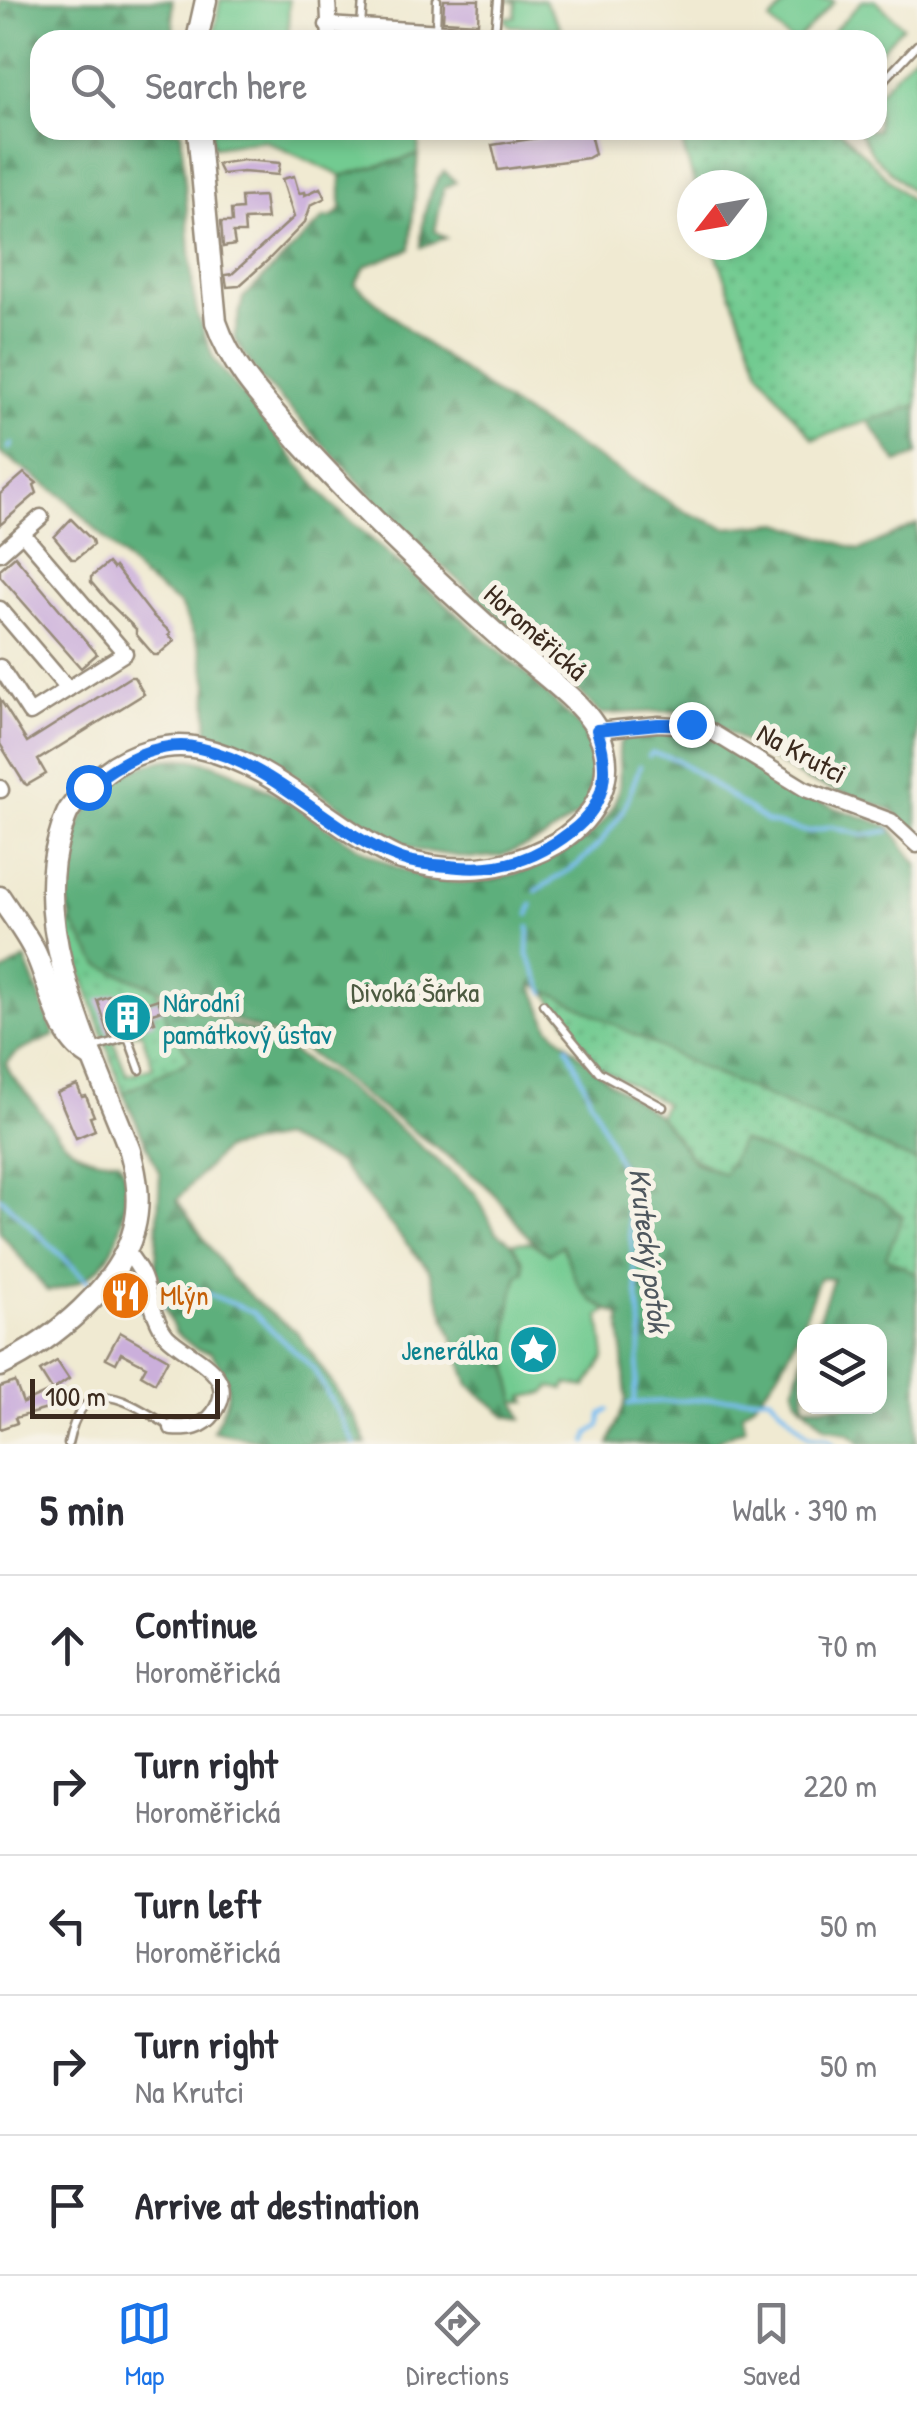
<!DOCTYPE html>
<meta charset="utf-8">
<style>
:root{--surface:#fff;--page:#f7f7f7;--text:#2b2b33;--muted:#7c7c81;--line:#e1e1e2;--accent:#1a73e8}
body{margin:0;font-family:"Patrick Hand",sans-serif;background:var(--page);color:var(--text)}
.controls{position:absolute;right:30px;bottom:30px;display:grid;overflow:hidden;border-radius:20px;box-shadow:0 5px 15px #0003}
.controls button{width:90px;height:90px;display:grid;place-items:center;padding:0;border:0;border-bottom:2px solid var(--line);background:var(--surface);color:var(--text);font:50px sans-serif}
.compass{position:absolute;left:677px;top:170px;width:90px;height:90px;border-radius:50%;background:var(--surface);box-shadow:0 5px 15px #0003;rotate:239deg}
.scale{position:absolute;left:30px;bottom:25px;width:190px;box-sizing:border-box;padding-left:10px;border:5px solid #3b2a1e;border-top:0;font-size:28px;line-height:35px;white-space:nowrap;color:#3b2a1e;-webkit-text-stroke:8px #f7f3e8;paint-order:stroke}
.stop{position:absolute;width:30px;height:30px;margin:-22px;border:8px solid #1a73e8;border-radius:50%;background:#fff}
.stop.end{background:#1a73e8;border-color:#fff;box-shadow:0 2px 10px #0008}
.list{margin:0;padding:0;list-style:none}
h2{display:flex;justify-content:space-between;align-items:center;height:130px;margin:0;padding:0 40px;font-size:42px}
h2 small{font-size:32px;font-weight:400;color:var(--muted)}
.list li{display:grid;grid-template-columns:65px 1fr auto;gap:30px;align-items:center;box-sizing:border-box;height:140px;padding:0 40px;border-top:2px solid var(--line)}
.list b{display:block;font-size:38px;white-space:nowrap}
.list p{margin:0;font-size:32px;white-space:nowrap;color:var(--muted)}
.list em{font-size:32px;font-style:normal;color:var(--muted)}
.icon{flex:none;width:55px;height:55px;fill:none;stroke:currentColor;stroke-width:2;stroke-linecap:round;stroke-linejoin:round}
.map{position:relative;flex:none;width:917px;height:1444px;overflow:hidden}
.search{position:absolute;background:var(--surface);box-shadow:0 5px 15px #0003;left:30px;right:30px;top:30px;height:110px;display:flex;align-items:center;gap:25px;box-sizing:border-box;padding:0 35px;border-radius:30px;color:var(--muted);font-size:38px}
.sheet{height:830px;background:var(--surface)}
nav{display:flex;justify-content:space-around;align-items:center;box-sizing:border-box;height:140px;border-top:2px solid var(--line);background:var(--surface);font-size:28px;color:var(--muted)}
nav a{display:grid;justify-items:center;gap:5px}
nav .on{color:var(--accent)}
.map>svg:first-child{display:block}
.green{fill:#72cb91;stroke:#567a58;stroke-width:2.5}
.forest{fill:url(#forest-firs);stroke:#4c6c4c;stroke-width:2.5}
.garden{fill:url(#garden-dots);stroke:#567a58;stroke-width:2.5;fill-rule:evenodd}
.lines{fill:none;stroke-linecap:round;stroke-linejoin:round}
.stream{stroke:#7cbff2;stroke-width:4}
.building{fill:#cbafdb}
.lane-casing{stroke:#968a78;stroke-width:11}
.street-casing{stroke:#968a78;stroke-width:19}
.secondary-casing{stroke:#968a78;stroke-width:25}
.lane{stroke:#fff;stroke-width:6}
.street{stroke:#fff;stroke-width:14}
.secondary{stroke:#fff;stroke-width:20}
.route{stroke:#1a73e8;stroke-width:12}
.labels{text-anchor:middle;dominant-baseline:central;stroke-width:10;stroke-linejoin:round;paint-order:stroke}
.street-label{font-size:28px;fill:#3b2a1e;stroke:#f7f3e8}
.park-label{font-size:28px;fill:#4c5a40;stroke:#f7f3e8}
.culture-label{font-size:28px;fill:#0d838f;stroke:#f7f3e8;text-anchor:start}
.food-label{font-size:28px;fill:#c56008;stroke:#f7f3e8;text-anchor:start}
.water-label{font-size:30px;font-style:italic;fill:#4e575e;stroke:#f7f3e8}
</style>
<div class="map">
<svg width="917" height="1444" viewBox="0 0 917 1444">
<defs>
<pattern id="forest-firs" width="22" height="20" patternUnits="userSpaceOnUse" patternTransform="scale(2.5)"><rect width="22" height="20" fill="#5daf7b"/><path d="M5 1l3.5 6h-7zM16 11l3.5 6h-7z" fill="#4e8f64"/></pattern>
<pattern id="garden-dots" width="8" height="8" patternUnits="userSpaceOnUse" patternTransform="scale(2.5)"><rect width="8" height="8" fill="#72cb91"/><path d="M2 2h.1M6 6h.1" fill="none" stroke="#64ae7d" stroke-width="1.8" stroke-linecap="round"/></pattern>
</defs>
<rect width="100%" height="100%" fill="#f7f3e8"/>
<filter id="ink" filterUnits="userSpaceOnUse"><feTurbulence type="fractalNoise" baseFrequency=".01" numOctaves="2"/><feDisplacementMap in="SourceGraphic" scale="20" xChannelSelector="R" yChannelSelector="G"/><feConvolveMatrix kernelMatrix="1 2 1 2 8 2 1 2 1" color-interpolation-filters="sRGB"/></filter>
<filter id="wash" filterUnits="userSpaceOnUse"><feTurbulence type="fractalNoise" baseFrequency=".0048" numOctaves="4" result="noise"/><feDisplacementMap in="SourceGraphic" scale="40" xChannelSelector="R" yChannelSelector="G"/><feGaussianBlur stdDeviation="2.25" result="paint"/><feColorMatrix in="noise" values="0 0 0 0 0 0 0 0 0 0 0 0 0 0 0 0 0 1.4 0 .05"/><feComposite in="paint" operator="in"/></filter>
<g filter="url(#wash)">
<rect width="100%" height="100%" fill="#f0ead2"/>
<g class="green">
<polygon points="220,0 289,0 288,40 213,40"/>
<polygon points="507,0 544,0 561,28 511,26 506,22 506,17 515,17 516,2"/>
<polygon points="790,0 832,0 834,2 798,40 790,40 770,21"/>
<polygon points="863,0 875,0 903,26 877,54 877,40 825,40"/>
<polygon points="917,51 917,197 874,156 858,130 877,130 877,94"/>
<polygon points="211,130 419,130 418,155 341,176 264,140 213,147"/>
<path d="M530 1242 549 1254 562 1244C573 1271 579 1299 608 1310L600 1316 605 1357 586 1387 566 1384 564 1389 551 1387 545 1393 524 1397 527 1402 515 1401 511 1391C509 1347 501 1301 523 1261L512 1243Z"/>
</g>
<g class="forest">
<polygon points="0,0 172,0 174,40 40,40 40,130 181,130 193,292 198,317 214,360 332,505 524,672 582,729 595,751 598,772 593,798 578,815 543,839 501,856 469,858 416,850 387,838 284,768 246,750 207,739 208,683 200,648 180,605 143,578 64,497 0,453"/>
<polygon points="418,155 410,249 366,266 355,284 418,338 509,404 686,512 726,528 780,523 860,550 917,524 917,833 892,810 806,780 707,719 675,711 600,714 555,665 417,544 258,375 234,338 243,298 325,217 331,218 341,210 341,176"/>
<path d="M444 171 456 182 444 188 435 231 446 238 421 247C422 218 426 193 444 171Z"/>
<polygon points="917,405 917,455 897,463 868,421"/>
<path d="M690 731 720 742 760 772 804 797 889 826 917 864V1162L697 1066 532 984 549 1027 609 1082 660 1117 694 1162 724 1174 740 1140 880 1198 903 1216 886 1257 917 1274V1444H862L849 1434 825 1427 797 1399 794 1388 804 1353V1406H880V1332L814 1331 833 1279 819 1278C800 1329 786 1378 742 1413L745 1428 710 1444H609L626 1400 620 1315C578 1299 578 1284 562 1245L549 1254C518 1234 509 1205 483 1183 446 1153 405 1126 367 1098 343 1081 319 1058 294 1044 278 1036 261 1031 244 1024 209 1010 174 996 139 981 127 977 107 972 98 963 27 891 80 758 183 759 208 759 232 771 254 782 350 832 417 919 535 866 572 850 611 830 619 787 621 772 617 757 620 742L633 733Z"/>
<path d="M25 959 55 1035 18 1052 6 1063C10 1078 19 1083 28 1095 57 1131 66 1162 119 1160 133 1185 123 1235 107 1258 95 1277 68 1289 47 1291L0 1232V974Z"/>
<path d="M157 995 268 1038 329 1075 405 1133 475 1193 496 1232 512 1243 523 1262 524 1272 518 1276C503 1322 504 1374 522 1419L507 1416 469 1385 429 1270 338 1163 281 1138 224 1149 177 1200 231 1278 262 1307 297 1332 355 1417 367 1444H274L213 1431C231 1396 235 1384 210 1352L196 1349 175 1332 155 1283 160 1174 123 1093 191 1059 168 1024Z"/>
</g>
<g class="garden">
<polygon points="678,130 839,130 917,207 917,405 814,439 789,411 760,371 713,245 752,245 752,185 695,185"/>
<path d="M70 920 99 965 157 989 168 1024 191 1059 123 1093 78 962 68 943ZM141 1031 153 1067 127 1075 113 1040Z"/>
<polygon points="552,993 697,1066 917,1162 917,1274 886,1257 903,1216 880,1198 741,1140 724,1174 693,1159 659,1116 664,1103 599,1067 548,995"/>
</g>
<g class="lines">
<g class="stream">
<polyline points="9,448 12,444"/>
<polyline points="649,756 652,753 676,759 767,822 808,832 831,827 863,835 889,831"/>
<polyline points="536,891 577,865 600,843 623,812 640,766"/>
<polyline points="529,915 532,905"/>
<polyline points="529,927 528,955 545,993"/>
<polyline points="567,1046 623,1172 642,1332 634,1403 628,1404"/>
<polyline points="0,1197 92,1285"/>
<polyline points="102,1295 148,1312"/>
<polyline points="157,1308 193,1288 251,1311 314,1369 355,1444"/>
<polyline points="634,1403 769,1396 809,1436 827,1438 834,1444"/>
<polyline points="587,1442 589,1433 600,1426 601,1414 608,1409"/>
</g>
</g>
<g id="blocks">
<g class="building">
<polygon points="444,0 479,0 478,23 443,21"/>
<polygon points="589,130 595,154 588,158 498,170 492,145"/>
<polygon points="244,160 280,163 278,175 243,172 222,174 217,164"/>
<polygon points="294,176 299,193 305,192 305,195 320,188 325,198 311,205 305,222 267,261 239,286 227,287 225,275 232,274 294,217 282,179"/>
<polygon points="264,196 267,219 244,220 245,233 233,233 235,245 223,247 221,222 232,222 231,210 242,209 241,197"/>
<polygon points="24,473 37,483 34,485 37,493 0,525 0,494"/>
<polygon points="71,519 92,540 93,545 76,559 72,559 54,537"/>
<polygon points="15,556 97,654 81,668 0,576 0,569"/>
<polygon points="108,563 113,569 115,567 152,615 171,633 169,635 174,641 158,655 154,655 136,634 136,629 108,602 91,582 91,577"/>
<polygon points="130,677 134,677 144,694 38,760 46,774 27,785 24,783 0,744 0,699 27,742"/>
<polygon points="117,993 124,1013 125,1010 158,999 162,1010 152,1013 155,1022 109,1036 97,1000"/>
<polygon points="77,1085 82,1097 86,1096 94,1116 90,1117 95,1130 76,1138 57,1093"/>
<polygon points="120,1332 168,1359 155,1383 141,1375 146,1366 121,1353 116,1363 106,1358"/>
<polygon points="57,1361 69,1379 53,1390 56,1388 63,1396 47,1409 15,1418 17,1423 0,1429 0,1387 15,1382 23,1403 52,1390 40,1371"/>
</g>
</g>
</g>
<g filter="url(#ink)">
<use href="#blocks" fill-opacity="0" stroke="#968a78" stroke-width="2.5"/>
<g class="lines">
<defs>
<g id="lane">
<polyline points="361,26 363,0"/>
<polyline points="436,30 437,0"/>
<polyline points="495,33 498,0"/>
<polyline points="877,88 917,45"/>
<polyline points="543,1004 599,1072 663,1107"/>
<polyline points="92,1048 128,1037 140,1070"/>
<path d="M68 1444C84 1368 125 1400 171 1427"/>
</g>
<g id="street">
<polyline points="328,0 330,40"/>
<polyline points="327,25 575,40"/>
<polyline points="0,553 41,517"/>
<polyline points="0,609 68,689"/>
<polyline points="0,667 30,713 125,653 23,534"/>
<polyline points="597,730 659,724 704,727 805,789 891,821 917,845"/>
<polyline points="0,788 1,790"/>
<path d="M126 1250C132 1259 139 1267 143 1277 150 1295 154 1321 167 1336 187 1357 242 1373 214 1413 203 1428 189 1429 172 1428"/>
</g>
<g id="secondary">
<polyline points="197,40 206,0"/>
<path d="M0 897C11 914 25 932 34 950 52 985 55 1039 93 1058"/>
<path d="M0 1366C52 1341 119 1287 134 1229 141 1202 137 1177 130 1151 96 1061 30 935 59 838 62 829 64 818 69 810 79 795 92 783 106 772 130 753 168 741 199 748 275 764 328 826 397 858 452 875 508 872 558 842 596 818 619 776 598 732 583 701 532 666 505 642 433 578 363 512 298 440 266 403 232 369 216 322L198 130"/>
</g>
</defs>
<use href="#lane" class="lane-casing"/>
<use href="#street" class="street-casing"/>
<use href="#secondary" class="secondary-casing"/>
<use href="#lane" class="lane"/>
<use href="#street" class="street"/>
<use href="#secondary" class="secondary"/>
</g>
</g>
<g class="lines" filter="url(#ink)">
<path class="route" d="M88 787C119 762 158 739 199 748 277 765 327 831 399 858 418 865 439 865 459 867 502 871 538 858 572 831 607 804 610 770 597 730L658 724H691"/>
</g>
<defs>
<symbol id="building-disc" viewBox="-11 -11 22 22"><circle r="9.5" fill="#0f9aa8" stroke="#f7f3e8"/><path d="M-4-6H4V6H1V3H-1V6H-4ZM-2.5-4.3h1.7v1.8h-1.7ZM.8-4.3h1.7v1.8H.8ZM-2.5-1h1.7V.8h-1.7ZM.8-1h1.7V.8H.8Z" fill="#fff"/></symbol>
<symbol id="restaurant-disc" viewBox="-11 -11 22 22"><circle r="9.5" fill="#e8710a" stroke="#f7f3e8"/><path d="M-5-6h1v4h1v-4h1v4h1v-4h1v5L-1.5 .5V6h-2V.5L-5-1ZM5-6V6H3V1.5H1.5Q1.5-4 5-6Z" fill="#fff"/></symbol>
<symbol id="sight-disc" viewBox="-11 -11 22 22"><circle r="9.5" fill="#0f9aa8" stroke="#f7f3e8"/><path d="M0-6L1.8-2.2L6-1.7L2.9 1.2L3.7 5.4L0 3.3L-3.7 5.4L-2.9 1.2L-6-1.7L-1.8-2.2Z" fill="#fff"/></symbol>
</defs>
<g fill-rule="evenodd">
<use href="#building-disc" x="100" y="990" width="55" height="55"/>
<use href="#restaurant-disc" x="98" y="1268" width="55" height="55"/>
<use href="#sight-disc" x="506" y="1322" width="55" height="55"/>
</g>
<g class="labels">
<g class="street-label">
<text transform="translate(536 632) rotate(42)">Horoměřická</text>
<text transform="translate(802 753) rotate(28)">Na Krutci</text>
</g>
<g class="park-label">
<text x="415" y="992">Divoká Šárka</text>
</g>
<g class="culture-label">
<text x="163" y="1002">Národní<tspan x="163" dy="32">památkový ústav</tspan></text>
<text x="498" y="1350" text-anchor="end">Jenerálka</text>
</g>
<g class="food-label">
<text x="160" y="1295">Mlýn</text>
</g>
<g class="water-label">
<text transform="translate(650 1250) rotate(83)">Krutecký potok</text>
</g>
</g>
</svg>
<div class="controls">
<button><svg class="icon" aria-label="layers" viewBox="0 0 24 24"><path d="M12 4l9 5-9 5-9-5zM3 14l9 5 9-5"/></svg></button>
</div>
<svg class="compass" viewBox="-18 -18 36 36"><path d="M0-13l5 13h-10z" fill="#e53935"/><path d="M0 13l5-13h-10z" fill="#7c7c81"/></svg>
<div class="scale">100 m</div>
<div class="stop" style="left:88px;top:787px"></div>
<div class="stop end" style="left:691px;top:724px"></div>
<div class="search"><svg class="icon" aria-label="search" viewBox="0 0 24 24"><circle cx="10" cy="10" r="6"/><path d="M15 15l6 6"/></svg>Search here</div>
</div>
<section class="sheet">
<h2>5 min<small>Walk · 390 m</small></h2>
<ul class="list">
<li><svg class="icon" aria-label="ahead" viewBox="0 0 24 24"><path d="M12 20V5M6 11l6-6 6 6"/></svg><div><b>Continue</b><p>Horoměřická</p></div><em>70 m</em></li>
<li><svg class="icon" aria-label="right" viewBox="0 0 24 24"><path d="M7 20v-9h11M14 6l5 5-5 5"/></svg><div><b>Turn right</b><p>Horoměřická</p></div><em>220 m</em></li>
<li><svg class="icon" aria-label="left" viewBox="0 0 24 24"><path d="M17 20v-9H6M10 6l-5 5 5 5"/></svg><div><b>Turn left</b><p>Horoměřická</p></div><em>50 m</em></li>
<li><svg class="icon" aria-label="right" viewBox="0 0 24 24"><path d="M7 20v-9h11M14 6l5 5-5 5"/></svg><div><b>Turn right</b><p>Na Krutci</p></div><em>50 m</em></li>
<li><svg class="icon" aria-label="arrive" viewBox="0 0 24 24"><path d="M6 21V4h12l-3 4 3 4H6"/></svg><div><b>Arrive at destination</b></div></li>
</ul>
</section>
<nav>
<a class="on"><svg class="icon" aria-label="map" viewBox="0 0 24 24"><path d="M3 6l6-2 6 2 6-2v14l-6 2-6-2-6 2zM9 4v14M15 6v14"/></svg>Map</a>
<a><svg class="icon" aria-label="directions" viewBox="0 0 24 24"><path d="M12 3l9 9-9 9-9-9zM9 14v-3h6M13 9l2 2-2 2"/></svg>Directions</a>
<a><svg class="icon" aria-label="saved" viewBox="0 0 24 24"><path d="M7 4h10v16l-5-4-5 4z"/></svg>Saved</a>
</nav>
